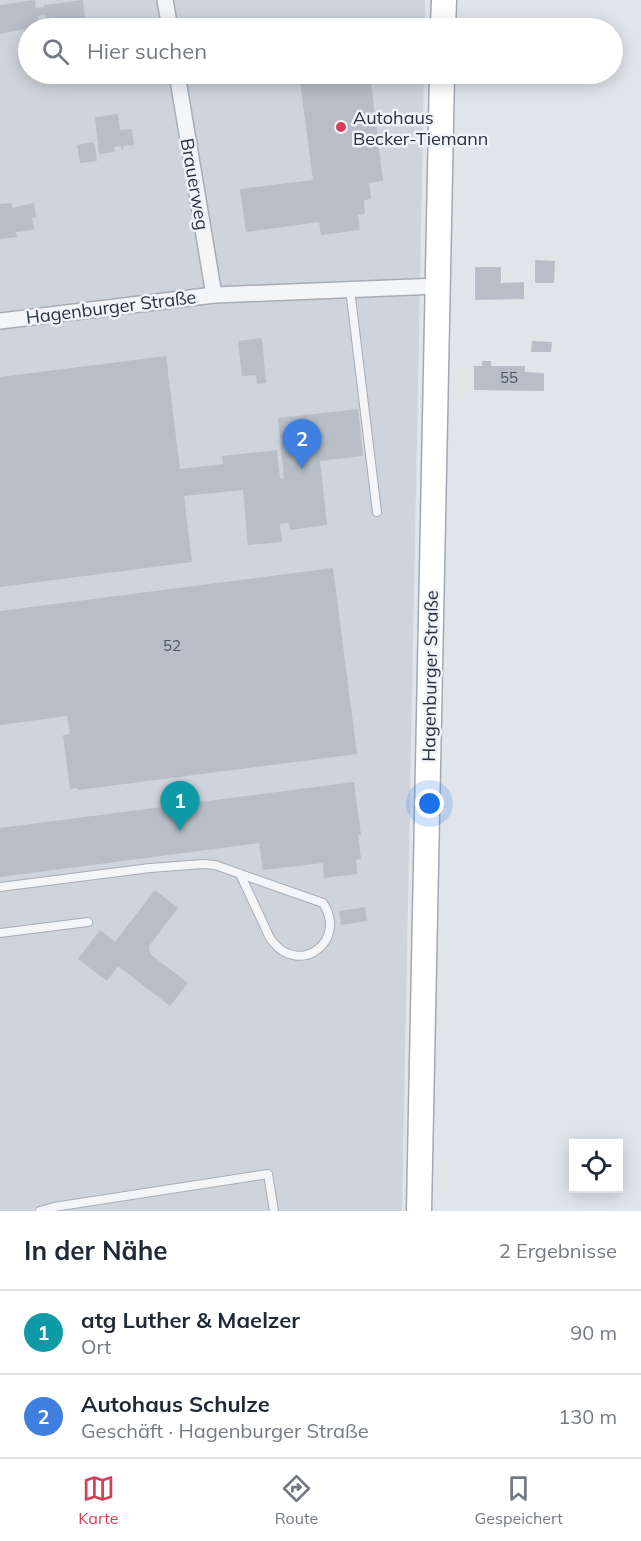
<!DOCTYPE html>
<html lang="de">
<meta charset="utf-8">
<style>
:root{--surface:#fff;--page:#f6f6f7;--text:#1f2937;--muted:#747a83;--line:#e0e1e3;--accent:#d53f5a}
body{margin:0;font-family:Mulish,sans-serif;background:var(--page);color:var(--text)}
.controls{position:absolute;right:18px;bottom:18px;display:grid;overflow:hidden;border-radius:0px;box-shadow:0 3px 15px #0003}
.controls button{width:54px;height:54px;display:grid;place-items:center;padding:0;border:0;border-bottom:2px solid var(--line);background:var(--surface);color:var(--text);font:30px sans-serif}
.you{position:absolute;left:430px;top:804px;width:21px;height:21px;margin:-15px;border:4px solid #fff;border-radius:50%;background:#1a73e8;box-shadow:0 0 0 9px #1a73e833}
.badge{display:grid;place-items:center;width:39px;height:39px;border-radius:50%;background:var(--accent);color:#fff;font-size:20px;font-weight:700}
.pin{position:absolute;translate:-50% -50px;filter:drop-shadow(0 2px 3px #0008)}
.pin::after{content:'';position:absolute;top:32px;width:21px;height:18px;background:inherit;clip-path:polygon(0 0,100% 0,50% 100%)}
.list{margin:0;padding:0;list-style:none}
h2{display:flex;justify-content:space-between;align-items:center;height:78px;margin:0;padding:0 24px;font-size:26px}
h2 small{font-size:20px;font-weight:400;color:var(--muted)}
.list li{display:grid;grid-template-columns:39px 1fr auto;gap:18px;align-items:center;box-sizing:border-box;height:84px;padding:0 24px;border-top:2px solid var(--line)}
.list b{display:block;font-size:22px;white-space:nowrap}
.list p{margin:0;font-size:20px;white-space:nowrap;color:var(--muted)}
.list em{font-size:20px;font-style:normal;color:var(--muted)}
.icon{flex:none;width:33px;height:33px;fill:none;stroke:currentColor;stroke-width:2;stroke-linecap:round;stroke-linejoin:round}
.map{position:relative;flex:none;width:641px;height:1211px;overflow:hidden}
.search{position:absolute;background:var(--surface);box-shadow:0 3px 15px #0003;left:18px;right:18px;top:18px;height:66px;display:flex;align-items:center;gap:15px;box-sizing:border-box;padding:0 21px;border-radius:33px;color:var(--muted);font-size:22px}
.sheet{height:246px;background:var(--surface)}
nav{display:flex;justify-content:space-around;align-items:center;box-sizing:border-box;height:84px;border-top:2px solid var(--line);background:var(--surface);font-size:16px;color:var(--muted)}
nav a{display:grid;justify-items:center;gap:3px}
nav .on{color:var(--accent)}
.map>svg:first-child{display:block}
.built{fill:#ced4dc}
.building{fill:#b7bec8}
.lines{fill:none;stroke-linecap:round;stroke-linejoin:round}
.service-casing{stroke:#a5acb5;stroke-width:10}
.minor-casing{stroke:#a5acb5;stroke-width:18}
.primary-casing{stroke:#9fa9b6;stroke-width:27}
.service{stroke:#f4f5f8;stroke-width:8}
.minor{stroke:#f4f5f8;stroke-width:15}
.primary{stroke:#fff;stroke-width:24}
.poi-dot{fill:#d53f5a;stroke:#f0f3f7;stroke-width:2}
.labels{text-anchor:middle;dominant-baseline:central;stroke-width:5;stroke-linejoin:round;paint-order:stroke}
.number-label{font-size:15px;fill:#4c5564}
.poi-label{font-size:18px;fill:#283243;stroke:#f0f3f7;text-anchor:start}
.street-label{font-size:18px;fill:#283243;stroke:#f0f3f7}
</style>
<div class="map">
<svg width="641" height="1211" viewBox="0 0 641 1211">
<rect width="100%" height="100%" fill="#e0e5ea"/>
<polygon class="built" points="0,0 425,0 425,28 28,28 28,74 424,74 402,1211 0,1211"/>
<g class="building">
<polygon points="35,0 36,8 44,7 44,5 83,0 85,18 79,18 80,28 60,28 59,20 46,22 45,15 38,16 40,28 28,28 28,37 25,37 24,29 0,34 0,5"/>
<polygon points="379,19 380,28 318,28 318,27"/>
<polygon points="228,74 248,74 248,75 229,77"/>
<polygon points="299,74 370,74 383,181 369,183 371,199 364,200 365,214 358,215 360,230 321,235 319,222 246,232 240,189 313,180"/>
<polygon points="118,114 120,130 132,129 134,145 123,146 123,151 121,146 114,147 115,152 99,154 95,117"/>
<polygon points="94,142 97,161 80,163 77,145"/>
<polygon points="12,203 12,208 34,203 36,217 32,218 34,230 16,232 17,237 0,239 0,204"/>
<polygon points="535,260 555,261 554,283 535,283"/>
<polygon points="475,267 501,267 501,283 524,282 524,299 475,300"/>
<polygon points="262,338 266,383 257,384 256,375 242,376 238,341"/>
<polygon points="532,341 552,342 551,352 531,352"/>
<polygon points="166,356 180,469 223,464 222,456 277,450 280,478 284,478 278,418 358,409 363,456 320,461 327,525 290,530 289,523 280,524 282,542 248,545 243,490 184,496 192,562 0,587 0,377"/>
<polygon points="482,361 491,361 491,366 525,366 525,372 544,373 544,391 474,390 474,366 482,366"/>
<polygon points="333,568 357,754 78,790 77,788 70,789 63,735 70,734 67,716 0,725 0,611"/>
<polygon points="354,782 361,835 358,835 361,859 356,860 357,874 324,878 323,863 263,870 259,843 0,877 0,828"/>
<polygon points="155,890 178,908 149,946 150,954 188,983 170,1006 118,966 107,981 78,959 100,930 115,942"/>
<polygon points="365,907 367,921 341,925 339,911"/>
</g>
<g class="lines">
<defs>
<g id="service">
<polyline points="350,289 377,512"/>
<path d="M0 887 150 868 203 864 215 865 323 903C348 941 300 976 273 942 269 938 267 931 264 925 256 908 248 891 240 874"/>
<polyline points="0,933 88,922"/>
<polyline points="40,1211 54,1207 268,1174 274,1211"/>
</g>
<g id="minor">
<polyline points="165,0 170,28"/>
<polyline points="177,74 214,295"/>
<polyline points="0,321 214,295 438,286"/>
</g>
<g id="primary">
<polyline points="443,28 444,0"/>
<polyline points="419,1211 442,74"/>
</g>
</defs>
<use href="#service" class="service-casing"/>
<use href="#minor" class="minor-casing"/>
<use href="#primary" class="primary-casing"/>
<use href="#service" class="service"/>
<use href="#minor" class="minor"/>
<use href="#primary" class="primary"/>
</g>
<circle class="poi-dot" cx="341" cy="127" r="6"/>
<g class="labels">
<g class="number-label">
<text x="509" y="377">55</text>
<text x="172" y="645">52</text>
</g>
<g class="poi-label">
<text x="353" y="117">Autohaus<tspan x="353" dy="21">Becker-Tiemann</tspan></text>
</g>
<g class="street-label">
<text transform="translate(195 184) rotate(80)">Brauerweg</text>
<text transform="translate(111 307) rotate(-7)">Hagenburger Straße</text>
<text transform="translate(430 676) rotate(-89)">Hagenburger Straße</text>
</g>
</g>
</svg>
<div class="controls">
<button><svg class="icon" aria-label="locate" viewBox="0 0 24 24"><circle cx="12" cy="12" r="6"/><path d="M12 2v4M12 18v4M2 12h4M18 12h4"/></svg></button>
</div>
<div class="you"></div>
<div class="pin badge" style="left:180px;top:831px;background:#0f9aa8">1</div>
<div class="pin badge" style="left:302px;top:469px;background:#3f7fe0">2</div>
<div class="search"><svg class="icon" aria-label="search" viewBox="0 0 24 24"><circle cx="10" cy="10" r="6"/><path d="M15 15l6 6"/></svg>Hier suchen</div>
</div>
<section class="sheet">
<h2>In der Nähe<small>2 Ergebnisse</small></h2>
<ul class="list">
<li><span class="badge" style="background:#0f9aa8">1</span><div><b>atg Luther &amp; Maelzer</b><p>Ort</p></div><em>90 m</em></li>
<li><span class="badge" style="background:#3f7fe0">2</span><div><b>Autohaus Schulze</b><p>Geschäft · Hagenburger Straße</p></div><em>130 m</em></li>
</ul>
</section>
<nav>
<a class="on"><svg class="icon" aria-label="map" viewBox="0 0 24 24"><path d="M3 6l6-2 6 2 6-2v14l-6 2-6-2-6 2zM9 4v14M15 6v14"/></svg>Karte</a>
<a><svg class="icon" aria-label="directions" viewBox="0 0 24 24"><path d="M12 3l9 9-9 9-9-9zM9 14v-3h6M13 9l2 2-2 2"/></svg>Route</a>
<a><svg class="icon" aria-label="saved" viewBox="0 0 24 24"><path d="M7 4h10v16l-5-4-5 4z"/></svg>Gespeichert</a>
</nav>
